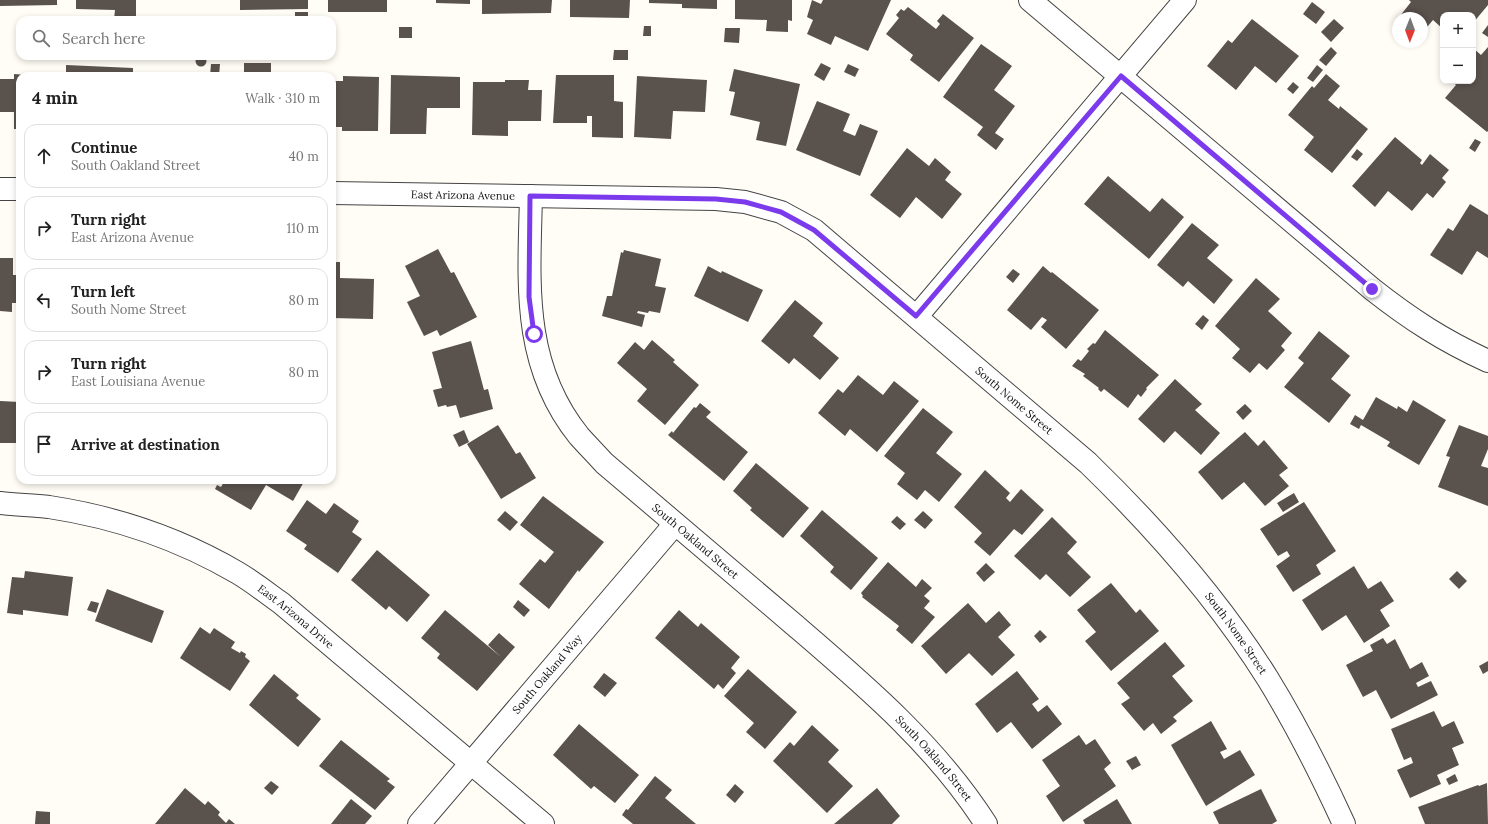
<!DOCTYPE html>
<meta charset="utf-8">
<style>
:root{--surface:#fff;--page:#f2f2f2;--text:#222;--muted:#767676;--line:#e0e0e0}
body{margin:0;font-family:Lora,serif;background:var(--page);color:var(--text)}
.controls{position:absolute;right:12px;top:12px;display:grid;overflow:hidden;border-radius:8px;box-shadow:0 2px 6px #0003}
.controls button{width:36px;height:36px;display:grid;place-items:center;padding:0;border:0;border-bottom:1px solid var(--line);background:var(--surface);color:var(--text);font:20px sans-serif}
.compass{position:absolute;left:1392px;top:12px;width:36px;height:36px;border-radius:50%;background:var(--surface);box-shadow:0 2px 6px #0003;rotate:181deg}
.stop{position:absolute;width:12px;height:12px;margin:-9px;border:3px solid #7c3aed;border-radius:50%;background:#fff}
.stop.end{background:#7c3aed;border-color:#fff;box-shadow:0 1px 4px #0008}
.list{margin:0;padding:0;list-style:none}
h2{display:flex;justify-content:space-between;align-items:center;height:52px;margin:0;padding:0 16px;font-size:17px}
h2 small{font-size:13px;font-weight:400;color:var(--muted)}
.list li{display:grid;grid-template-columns:26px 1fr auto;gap:12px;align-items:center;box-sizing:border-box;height:64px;margin:0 8px 8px;padding:0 8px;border:1px solid var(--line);border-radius:12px}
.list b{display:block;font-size:15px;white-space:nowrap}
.list p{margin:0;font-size:13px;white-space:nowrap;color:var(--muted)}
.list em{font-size:13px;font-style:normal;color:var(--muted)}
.icon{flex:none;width:22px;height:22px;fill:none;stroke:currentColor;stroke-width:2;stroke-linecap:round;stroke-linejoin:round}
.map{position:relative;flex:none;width:1488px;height:824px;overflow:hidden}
.search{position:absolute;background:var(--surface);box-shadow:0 2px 6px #0003;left:16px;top:16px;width:320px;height:44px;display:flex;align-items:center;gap:10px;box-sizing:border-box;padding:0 14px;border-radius:12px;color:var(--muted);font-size:15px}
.panel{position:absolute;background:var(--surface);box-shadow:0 2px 6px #0003;left:16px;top:72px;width:320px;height:412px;border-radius:12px}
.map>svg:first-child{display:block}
.building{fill:#5a524d}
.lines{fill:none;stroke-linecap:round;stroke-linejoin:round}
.street-casing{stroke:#444;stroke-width:24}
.street{stroke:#fff;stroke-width:22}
.route{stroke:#7c3aed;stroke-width:5}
.labels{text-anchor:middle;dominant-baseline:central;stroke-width:4;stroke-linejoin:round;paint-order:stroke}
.street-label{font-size:11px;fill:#111;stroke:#fff}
</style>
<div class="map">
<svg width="1488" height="824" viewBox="0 0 1488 824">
<rect width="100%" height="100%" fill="#fffdf5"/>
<g class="building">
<polygon points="0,0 57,0 57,5 0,6"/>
<polygon points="76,0 136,0 136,19 114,19 115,10 76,9"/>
<polygon points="240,0 308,0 308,9 240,10"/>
<rect x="328" y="0" width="59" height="12"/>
<polygon points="436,0 470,0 470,4 436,3"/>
<polygon points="482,0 552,0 551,13 482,14"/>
<polygon points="570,0 630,0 629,18 570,17"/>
<polygon points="649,0 717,0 717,9 682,8 682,4 649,3"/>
<polygon points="735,0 792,0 792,21 788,20 788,32 766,31 767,20 735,19"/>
<polygon points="812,0 821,4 823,0 891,0 868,51 835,36 831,45 807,34 813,20 807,17"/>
<polygon points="1409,0 1488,0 1488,5 1473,23 1473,15 1443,15 1443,29 1433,20 1422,33 1422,18 1402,18 1400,16 1411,2"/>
<polygon points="1312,2 1325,12 1316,24 1303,14"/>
<polygon points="908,7 936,29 940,24 937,21 943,14 974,38 939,82 910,60 913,55 886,34 899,18 896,15 901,9 904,11"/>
<rect x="295" y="12" width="13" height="8"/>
<polygon points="1252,19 1299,56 1276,83 1255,66 1236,90 1207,66 1228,40 1232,43"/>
<polygon points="1334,19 1344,28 1331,42 1321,32"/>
<polygon points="1488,25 1488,37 1482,33"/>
<polygon points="644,26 651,26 651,36 643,36"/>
<rect x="399" y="27" width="13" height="11"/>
<polygon points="725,28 740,28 739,43 724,42"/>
<polygon points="981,44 1012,66 994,90 1015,106 995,133 1004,139 996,150 977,135 983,127 943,97"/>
<polygon points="1331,47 1337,53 1326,66 1319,60"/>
<polygon points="1488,47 1488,131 1487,132 1445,98 1456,85 1451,81 1473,81 1473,48 1481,55"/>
<polygon points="614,50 628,50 628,60 613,60"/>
<circle cx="201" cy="61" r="5.5"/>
<polygon points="244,63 271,63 271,73 297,73 297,76 225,76 225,73 244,73"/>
<polygon points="821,63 831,68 824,81 814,75"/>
<polygon points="211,64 220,64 219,76 210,76"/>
<polygon points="848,64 859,69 855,77 844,72"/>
<polygon points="66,65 133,68 133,76 66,76"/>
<polygon points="1317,65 1323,70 1313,82 1307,78"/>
<polygon points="734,69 800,84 786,146 756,140 760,122 730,115 735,92 729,91"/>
<polygon points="14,74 27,75 20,76 20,129 14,129 14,112 0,112 0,79 14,79"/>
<polygon points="1326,74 1340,86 1328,100 1339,109 1340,106 1368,129 1332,173 1304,150 1314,137 1288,115 1312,86 1314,88"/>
<polygon points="391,75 460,77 460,108 427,108 426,134 390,134"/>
<polygon points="556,75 614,75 614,101 623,102 623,138 592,137 592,116 587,116 587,123 553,123"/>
<polygon points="343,76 379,77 378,131 342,131 342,127 332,127 332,81 343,81"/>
<polygon points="637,76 707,80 705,112 673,111 671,139 634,137"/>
<polygon points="505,80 529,80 528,90 542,90 541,121 508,121 508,136 472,135 473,82 505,82"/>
<polygon points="1293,82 1299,87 1293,94 1287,89"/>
<polygon points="817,101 850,114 843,131 855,136 860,124 878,131 860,176 796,150"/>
<polygon points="1395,137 1422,160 1420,163 1422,165 1430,154 1449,170 1442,178 1446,182 1433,198 1427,193 1412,211 1388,191 1375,207 1352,186"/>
<polygon points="1475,139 1481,142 1475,152 1469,148"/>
<polygon points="907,148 929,166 935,158 951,172 945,180 962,194 942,219 916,197 900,218 870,195"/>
<polygon points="1357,149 1363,154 1357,161 1351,157"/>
<polygon points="1108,176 1150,212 1162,198 1184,217 1149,259 1084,204"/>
<polygon points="1470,204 1488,215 1488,258 1477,251 1462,275 1430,255 1448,228 1453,231"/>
<polygon points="1192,223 1219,245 1207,258 1233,280 1214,304 1188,281 1183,287 1157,265"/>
<polygon points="438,249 451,273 454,272 477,317 440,336 437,330 424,336 407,302 420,296 405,266"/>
<polygon points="624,250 661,259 655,286 666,288 660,313 649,311 648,313 638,311 637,313 645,315 642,327 602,316 607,296 612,296 621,252 623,253"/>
<polygon points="0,258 13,258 13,275 20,275 20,317 16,317 16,303 12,303 12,312 0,311"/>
<polygon points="332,262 340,262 340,278 374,279 373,319 332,318"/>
<polygon points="708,266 721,273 722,271 763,290 748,322 694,296"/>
<polygon points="1043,266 1051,273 1052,272 1099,310 1066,349 1041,327 1047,320 1042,317 1031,330 1007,310"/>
<polygon points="1013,269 1020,274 1013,283 1006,277"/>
<polygon points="1256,278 1280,299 1268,311 1292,333 1281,346 1285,350 1267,370 1259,363 1250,373 1232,358 1240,349 1215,326"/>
<polygon points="795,300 823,323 813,336 839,358 820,380 794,358 789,364 761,341"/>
<polygon points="1203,315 1209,320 1202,330 1195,324"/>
<polygon points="1105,330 1159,375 1146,388 1147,389 1141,397 1138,394 1128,408 1104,389 1101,392 1098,389 1099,388 1083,376 1085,374 1072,366 1078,359 1081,361 1089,351 1087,349 1093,343 1095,344"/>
<polygon points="1319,331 1350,356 1331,379 1351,395 1329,423 1284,387 1304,363 1298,358"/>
<polygon points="652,340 675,360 673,362 699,385 665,425 637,401 647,389 617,363 635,342 644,350"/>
<polygon points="471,341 484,390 488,389 493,409 460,418 456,405 447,407 446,405 438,407 433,390 442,388 432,352"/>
<polygon points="858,375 883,395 894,381 919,401 877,452 850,429 845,436 818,413 838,389 843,393"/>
<polygon points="1175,379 1202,404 1195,410 1220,433 1201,455 1175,431 1164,443 1138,419"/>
<polygon points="1376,397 1397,409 1398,406 1407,412 1413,400 1446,420 1419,465 1387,446 1390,442 1361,425 1359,429 1350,424 1355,415 1363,420"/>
<polygon points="0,401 20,402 20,443 0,443"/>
<polygon points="700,403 711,412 706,417 748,452 724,481 668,435 672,431 673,433 694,407 696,408"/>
<polygon points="1245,404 1252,411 1243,420 1236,412"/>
<polygon points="923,408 953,432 936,453 962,474 939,502 925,490 917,500 897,484 905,473 884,456"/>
<polygon points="498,425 516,454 520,452 536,478 501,499 467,444"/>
<polygon points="1459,425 1488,436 1488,449 1481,466 1488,468 1488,506 1438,487 1450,457 1446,456"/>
<polygon points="464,430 469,442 459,447 453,435"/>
<polygon points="1245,432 1258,446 1264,440 1288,468 1279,475 1289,486 1265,506 1244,482 1222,500 1198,472"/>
<polygon points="756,463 809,508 783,538 750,510 752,508 733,491"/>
<polygon points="985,470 1010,493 1006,498 1010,502 1021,489 1044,510 1022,535 1014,529 990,556 974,542 982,533 954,507"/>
<polygon points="225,480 305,480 293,501 266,485 251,510 215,489 217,485 221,487"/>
<polygon points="1294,493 1299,502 1283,512 1277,503"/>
<polygon points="543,496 604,542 579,572 578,570 549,609 519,584 540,559 545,563 554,552 520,525"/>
<polygon points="307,500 326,514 334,503 359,521 352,532 362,539 338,573 304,549 307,545 286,531"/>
<polygon points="1304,502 1336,551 1316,565 1321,574 1293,592 1276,566 1290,556 1287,551 1278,556 1260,529"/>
<polygon points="822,510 878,558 851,590 830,572 834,567 800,536"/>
<polygon points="505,511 518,522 510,531 497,520"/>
<polygon points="923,511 933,520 925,529 914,520"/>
<polygon points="897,516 906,524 900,530 891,522"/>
<polygon points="1052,517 1077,542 1067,553 1091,577 1070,597 1046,574 1040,580 1014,556"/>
<polygon points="377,550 430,595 407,622 389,606 386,610 351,580"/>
<polygon points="888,562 916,587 922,579 932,588 924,596 930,601 924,608 935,617 912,644 896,630 899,626 862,597 863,596 861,593"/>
<polygon points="986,563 995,572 984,582 976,573"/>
<polygon points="1354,566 1368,589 1381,581 1394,601 1380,610 1390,626 1364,643 1346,615 1322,631 1302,600"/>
<polygon points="25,571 73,577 68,616 23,610 23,615 7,613 12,577 24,578"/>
<polygon points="1457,571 1467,581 1459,589 1449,579"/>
<polygon points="1111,583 1136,613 1140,609 1159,631 1111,671 1085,641 1096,632 1077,610"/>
<polygon points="107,589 164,611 152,643 95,621"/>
<polygon points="518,600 530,610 524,617 513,607"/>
<polygon points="91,601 99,603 96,613 87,610"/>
<polygon points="968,603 986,623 999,611 1011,625 998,637 1015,655 992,676 969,653 946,674 921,646"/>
<polygon points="445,610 501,657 488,645 499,633 515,647 477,691 437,658 440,654 421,638"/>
<polygon points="679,610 698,627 701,623 740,657 731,668 736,673 723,689 718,684 714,689 655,638"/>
<polygon points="200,627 210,634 214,628 235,642 231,648 240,653 241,651 246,654 245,657 250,661 230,691 180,658"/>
<polygon points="1040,630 1047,637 1040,643 1034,636"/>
<polygon points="1383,638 1387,644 1395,639 1410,669 1422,662 1429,676 1416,683 1418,687 1431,681 1438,695 1391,719 1376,690 1363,697 1346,665 1373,651 1370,645"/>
<polygon points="1165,642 1185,666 1172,676 1193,701 1173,717 1177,721 1161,734 1153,723 1144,731 1121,704 1130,698 1117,683"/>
<polygon points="1488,661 1488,671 1483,674 1479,666"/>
<polygon points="748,669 797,712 765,749 746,732 754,723 724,696"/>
<polygon points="1017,671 1039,699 1032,704 1038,712 1047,705 1062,724 1032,749 1011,722 997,733 975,704"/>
<polygon points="604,673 617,683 605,697 593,687"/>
<polygon points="274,674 299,695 296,698 321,719 298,747 249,705"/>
<polygon points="1434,711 1442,727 1454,721 1464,743 1452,748 1459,765 1437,775 1441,784 1410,798 1397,770 1413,763 1411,757 1404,760 1391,729"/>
<polygon points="1211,721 1227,749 1220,752 1224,759 1240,750 1255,775 1206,806 1171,745"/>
<polygon points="579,724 639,775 615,803 594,786 591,789 553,755"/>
<polygon points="812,725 839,750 828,762 853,786 827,813 773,761 790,742 794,746"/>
<polygon points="1079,735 1086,745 1095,739 1111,763 1104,769 1116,786 1063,822 1046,796 1060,786 1042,760"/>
<polygon points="341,740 390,779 387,781 395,787 375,810 319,766"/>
<polygon points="1136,756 1141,765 1132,770 1126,761"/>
<polygon points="1455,774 1458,781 1449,785 1446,779"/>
<polygon points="655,776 672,790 665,798 696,824 633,824 622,815 626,809 628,810"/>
<polygon points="271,781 279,787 272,795 264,788"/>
<polygon points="1487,783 1488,824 1425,824 1418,807 1478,785 1479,786"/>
<polygon points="735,784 744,792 735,803 726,795"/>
<polygon points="185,788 205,805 208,801 220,812 218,815 226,823 229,819 235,824 155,824"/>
<polygon points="877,788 900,816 892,824 834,824"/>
<polygon points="1261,789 1277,821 1272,824 1219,824 1213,812"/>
<polygon points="351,799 372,816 365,824 331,824"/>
<polygon points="1117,799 1132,824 1085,824 1083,820"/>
<polygon points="36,811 50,812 50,824 35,824"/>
</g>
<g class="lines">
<defs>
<g id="street">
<path d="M1030 0 1372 289C1410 319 1444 341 1488 361"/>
<polyline points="0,189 20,189"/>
<path id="s1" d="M332 193 716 199 745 202 781 212 814 230 1088 463C1156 529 1218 599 1268 679 1297 726 1321 774 1344 824"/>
<path id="s2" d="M531 196C529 282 521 364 579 436 587 445 596 454 604 463 666 516 728 569 791 622 862 683 935 744 986 824"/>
<polyline points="917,316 1185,0"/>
<path id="s3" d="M0 503C16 505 33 505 49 507 115 517 180 539 238 573 253 582 267 593 281 603L543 824"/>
<path id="s4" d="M419 824 675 524"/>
</g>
</defs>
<use href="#street" class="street-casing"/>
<use href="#street" class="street"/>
</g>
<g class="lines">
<polyline class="route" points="534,334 529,297 530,196 716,199 745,202 781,212 814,230 916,316 1121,76 1372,289"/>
</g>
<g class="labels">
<g class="street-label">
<text stroke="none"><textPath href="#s1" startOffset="131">East Arizona Avenue</textPath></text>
<text stroke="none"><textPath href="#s1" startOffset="751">South Nome Street</textPath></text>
<text stroke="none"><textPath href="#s2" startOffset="408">South Oakland Street</textPath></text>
<text stroke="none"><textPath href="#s3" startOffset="323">East Arizona Drive</textPath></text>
<text stroke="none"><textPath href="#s1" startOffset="1074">South Nome Street</textPath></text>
<text stroke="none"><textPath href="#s4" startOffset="197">South Oakland Way</textPath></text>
<text stroke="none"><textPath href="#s2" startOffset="731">South Oakland Street</textPath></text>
</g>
</g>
</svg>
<div class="controls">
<button>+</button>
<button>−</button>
</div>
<svg class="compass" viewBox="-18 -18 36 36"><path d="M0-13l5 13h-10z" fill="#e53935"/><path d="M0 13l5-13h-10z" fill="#767676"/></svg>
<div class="stop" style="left:534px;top:334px"></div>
<div class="stop end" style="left:1372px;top:289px"></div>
<div class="search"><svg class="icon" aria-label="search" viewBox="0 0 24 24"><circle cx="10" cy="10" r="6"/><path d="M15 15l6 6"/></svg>Search here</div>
<section class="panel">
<h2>4 min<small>Walk · 310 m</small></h2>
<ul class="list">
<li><svg class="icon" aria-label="ahead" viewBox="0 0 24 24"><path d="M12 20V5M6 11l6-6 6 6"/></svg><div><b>Continue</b><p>South Oakland Street</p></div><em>40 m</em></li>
<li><svg class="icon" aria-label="right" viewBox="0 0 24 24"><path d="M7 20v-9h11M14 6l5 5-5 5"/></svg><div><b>Turn right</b><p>East Arizona Avenue</p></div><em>110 m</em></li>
<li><svg class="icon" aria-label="left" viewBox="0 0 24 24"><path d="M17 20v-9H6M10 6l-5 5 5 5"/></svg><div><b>Turn left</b><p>South Nome Street</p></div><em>80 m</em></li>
<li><svg class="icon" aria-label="right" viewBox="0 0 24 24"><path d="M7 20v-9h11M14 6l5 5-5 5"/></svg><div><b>Turn right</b><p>East Louisiana Avenue</p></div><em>80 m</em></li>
<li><svg class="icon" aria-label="arrive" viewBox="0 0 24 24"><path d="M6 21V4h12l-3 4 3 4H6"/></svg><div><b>Arrive at destination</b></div></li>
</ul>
</section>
</div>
